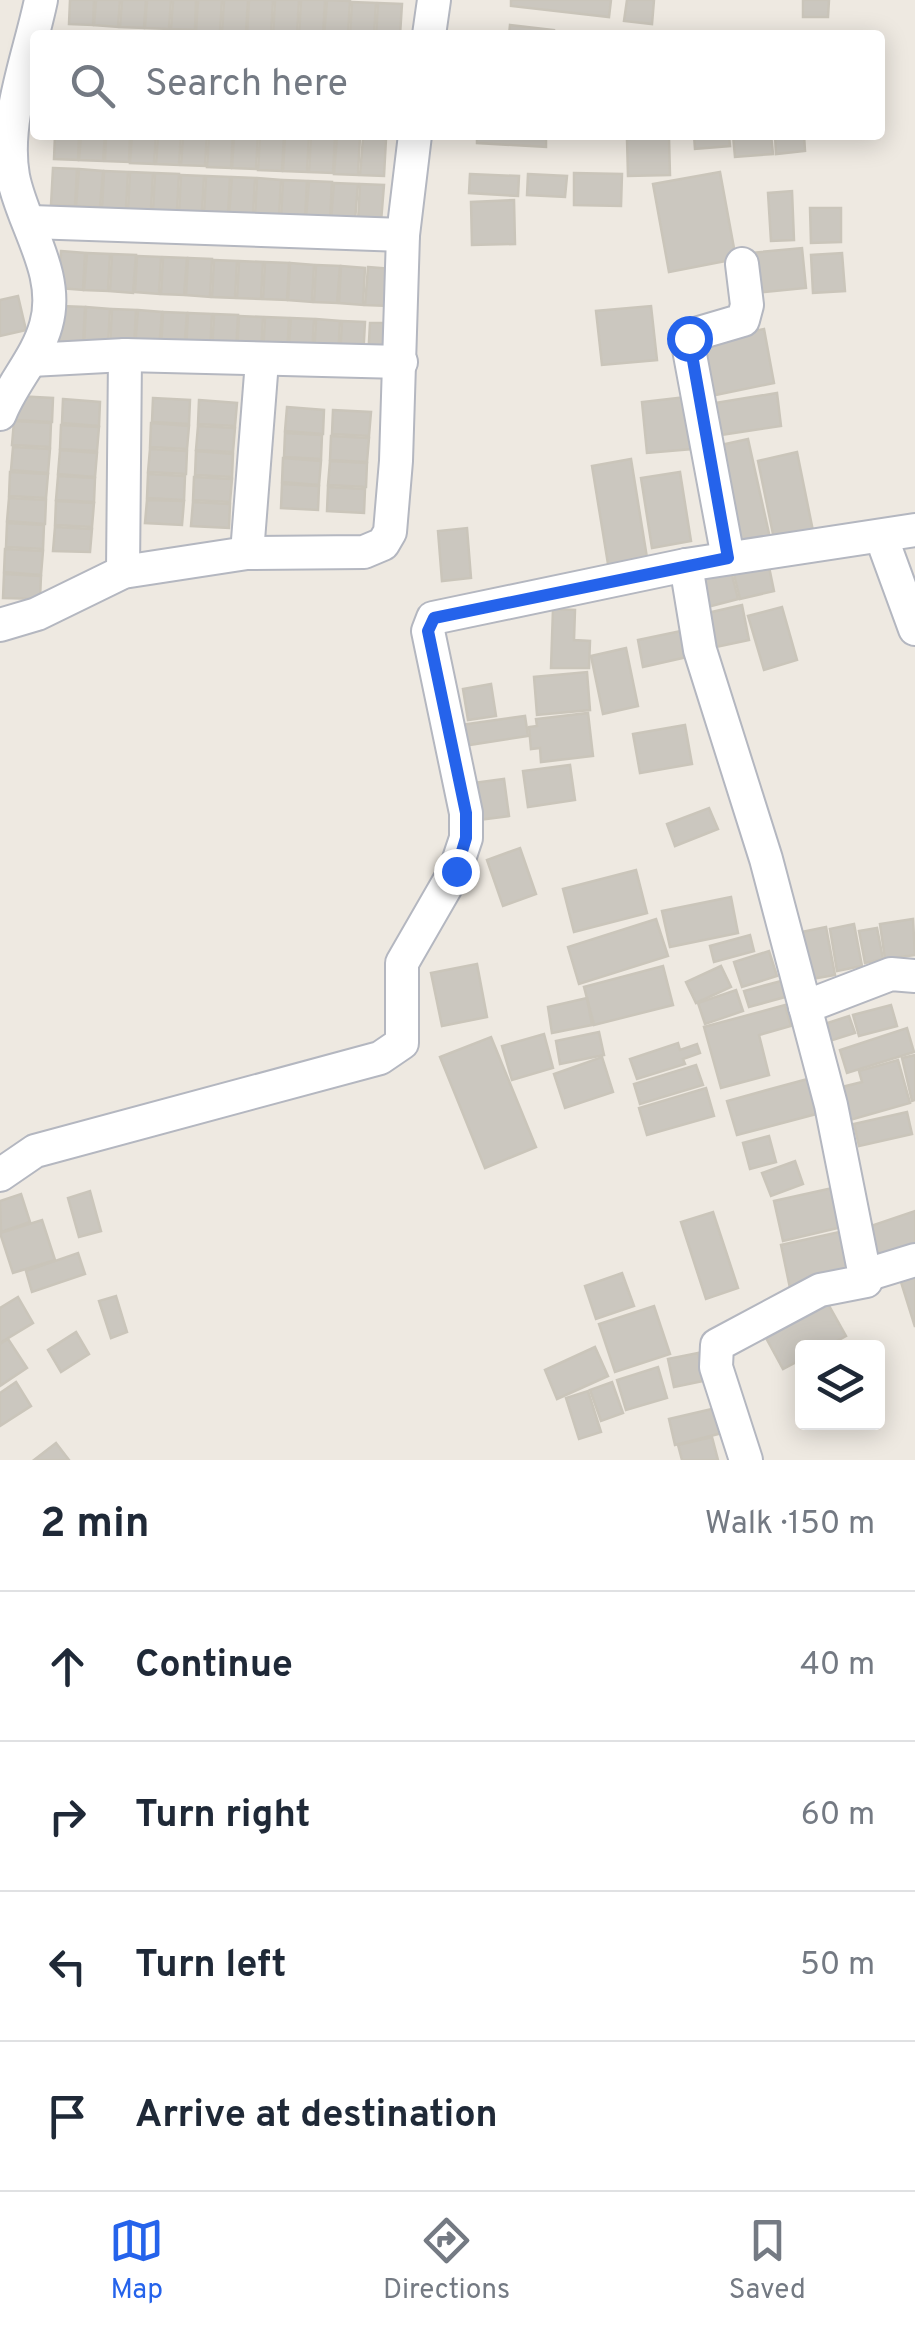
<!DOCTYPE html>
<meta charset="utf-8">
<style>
:root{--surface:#fff;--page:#f6f6f7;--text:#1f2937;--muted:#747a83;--line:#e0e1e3;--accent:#2563eb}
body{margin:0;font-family:Overpass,sans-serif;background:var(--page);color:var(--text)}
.controls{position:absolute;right:30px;bottom:30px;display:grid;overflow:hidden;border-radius:10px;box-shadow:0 5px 25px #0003}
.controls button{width:90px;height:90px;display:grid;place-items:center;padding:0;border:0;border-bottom:2px solid var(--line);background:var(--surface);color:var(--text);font:50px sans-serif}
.stop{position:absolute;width:30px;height:30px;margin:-22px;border:8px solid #2563eb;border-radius:50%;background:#fff}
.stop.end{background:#2563eb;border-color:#fff;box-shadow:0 2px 10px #0008}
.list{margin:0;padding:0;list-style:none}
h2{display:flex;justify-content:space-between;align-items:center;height:130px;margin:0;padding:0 40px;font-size:42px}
h2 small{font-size:32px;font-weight:400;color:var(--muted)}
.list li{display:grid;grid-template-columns:65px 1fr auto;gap:30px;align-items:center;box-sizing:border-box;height:150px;padding:0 40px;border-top:2px solid var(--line)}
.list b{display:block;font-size:38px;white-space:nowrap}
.list em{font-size:32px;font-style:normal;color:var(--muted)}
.icon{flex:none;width:55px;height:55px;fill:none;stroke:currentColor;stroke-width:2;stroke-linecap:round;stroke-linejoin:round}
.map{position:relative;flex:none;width:915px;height:1460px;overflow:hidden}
.search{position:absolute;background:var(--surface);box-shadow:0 5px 25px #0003;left:30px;right:30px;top:30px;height:110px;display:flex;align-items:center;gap:25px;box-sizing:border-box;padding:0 35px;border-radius:10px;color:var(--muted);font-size:38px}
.sheet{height:730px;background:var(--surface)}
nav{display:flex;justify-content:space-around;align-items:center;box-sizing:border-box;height:140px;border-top:2px solid var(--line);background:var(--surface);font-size:28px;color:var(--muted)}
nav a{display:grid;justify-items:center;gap:5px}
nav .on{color:var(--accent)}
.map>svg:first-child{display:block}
.building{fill:#cbc7bf;stroke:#cac5ba;stroke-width:2.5}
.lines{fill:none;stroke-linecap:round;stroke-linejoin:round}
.minor-casing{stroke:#b4b7c0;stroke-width:36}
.minor{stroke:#fff;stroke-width:32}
.route{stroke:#2563eb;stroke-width:12}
</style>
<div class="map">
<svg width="915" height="1460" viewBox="0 0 915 1460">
<rect width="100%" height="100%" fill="#eee9e1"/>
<g class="building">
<polygon points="70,0 94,0 93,25 69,24"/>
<polygon points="96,0 120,0 118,27 94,25"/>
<polygon points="122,0 146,0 144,28 120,27"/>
<polygon points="147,0 171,0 169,29 145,28"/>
<polygon points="173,0 196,0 195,30 171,29"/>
<polygon points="198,0 222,0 220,32 196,31"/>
<polygon points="224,0 248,0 246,33 222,32"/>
<polygon points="249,0 273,0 271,35 247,34"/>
<polygon points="275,0 299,0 297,35 273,35"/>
<polygon points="301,0 325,0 323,35 299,35"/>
<polygon points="327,0 350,1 348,35 324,35"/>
<polygon points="511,0 611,0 609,17 511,6"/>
<polygon points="627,0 654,0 652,24 624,21"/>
<polygon points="803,0 829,0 828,17 803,17"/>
<polygon points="352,2 376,3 374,35 350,35"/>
<polygon points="378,3 402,4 400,35 376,35"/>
<polygon points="510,25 554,30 554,35 509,35"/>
<polygon points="55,135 79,135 78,160 54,159"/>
<polygon points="81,135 105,135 103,161 79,160"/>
<polygon points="106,135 130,135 129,162 105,161"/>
<polygon points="132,135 156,135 154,164 130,163"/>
<polygon points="158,135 181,135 179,165 156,164"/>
<polygon points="183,135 207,135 205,166 181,165"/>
<polygon points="209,135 233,135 231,168 207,167"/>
<polygon points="234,135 258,135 256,169 232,168"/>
<polygon points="260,135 284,135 282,171 258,170"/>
<polygon points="285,135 309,135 307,172 283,171"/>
<polygon points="311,135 335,136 333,173 309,172"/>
<polygon points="477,135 546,135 546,147 477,143"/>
<polygon points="694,135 729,135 730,146 695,149"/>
<polygon points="733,135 771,135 773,154 735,157"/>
<polygon points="775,135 804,135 805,151 776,154"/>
<polygon points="337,136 360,137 358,175 334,174"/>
<polygon points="363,138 386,139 384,176 360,175"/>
<polygon points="669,138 670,175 628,176 627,139"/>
<polygon points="53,168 77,169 75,206 51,205"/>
<polygon points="79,169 103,171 100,207 76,206"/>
<polygon points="104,171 128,172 126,209 102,208"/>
<polygon points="130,172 153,173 151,210 128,209"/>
<polygon points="720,172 736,259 669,272 653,184"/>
<polygon points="155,173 179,174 177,212 153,210"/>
<polygon points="574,173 622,174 621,206 574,205"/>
<polygon points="470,174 519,176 518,196 469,193"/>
<polygon points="528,174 567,176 565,197 527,195"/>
<polygon points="181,175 204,176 202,213 179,212"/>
<polygon points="206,176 230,177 228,214 204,213"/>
<polygon points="232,177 255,178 253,216 229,215"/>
<polygon points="257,178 281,180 279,217 255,216"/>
<polygon points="283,180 307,181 305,218 281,217"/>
<polygon points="309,181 332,182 330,220 306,218"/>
<polygon points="334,183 358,184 355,221 331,220"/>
<polygon points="360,184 384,185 381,222 358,221"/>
<polygon points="792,191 794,240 771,241 768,193"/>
<polygon points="514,200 515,244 472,245 471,202"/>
<polygon points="810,208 841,208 841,242 811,243"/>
<polygon points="802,248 806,288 754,293 750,253"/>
<polygon points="61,251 85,253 83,290 59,288"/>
<polygon points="87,253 110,254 108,291 84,290"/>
<polygon points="842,253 845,291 813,293 811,255"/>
<polygon points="112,254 136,255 133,293 110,291"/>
<polygon points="137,256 161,257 159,294 135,292"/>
<polygon points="163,257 187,258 184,295 161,294"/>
<polygon points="188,258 212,259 210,297 186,295"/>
<polygon points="214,260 237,261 235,298 212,297"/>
<polygon points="239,261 263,262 261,299 237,298"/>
<polygon points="265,262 289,263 287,300 263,299"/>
<polygon points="290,263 314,265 312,302 288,300"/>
<polygon points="316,265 340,266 337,303 314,302"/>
<polygon points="341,266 365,268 363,305 339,303"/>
<polygon points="368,267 392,269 389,306 365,305"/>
<polygon points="18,296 26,330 0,336 0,300"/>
<polygon points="61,306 85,307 83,345 59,344"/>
<polygon points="651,306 657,360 602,365 596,311"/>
<polygon points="86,307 110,309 108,346 84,345"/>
<polygon points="112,309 136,310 134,347 110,346"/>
<polygon points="138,310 162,312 159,349 135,347"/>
<polygon points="163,312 187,313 184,350 161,349"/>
<polygon points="188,313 212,314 210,352 186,350"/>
<polygon points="214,314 238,315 236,353 212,352"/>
<polygon points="239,316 263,317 261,354 237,353"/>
<polygon points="265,317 289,318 287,355 263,354"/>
<polygon points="291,318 314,319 312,357 288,356"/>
<polygon points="316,319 340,321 338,358 314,357"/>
<polygon points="342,321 365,322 363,359 340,358"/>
<polygon points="370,323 394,323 392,361 368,360"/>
<polygon points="764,329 774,383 706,397 696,343"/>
<polygon points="777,393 781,426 714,436 709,404"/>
<polygon points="16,396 53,398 52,422 14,420"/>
<polygon points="687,397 692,449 647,453 642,402"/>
<polygon points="153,398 190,400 189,424 152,422"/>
<polygon points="63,399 100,402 99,426 62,423"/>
<polygon points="199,400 237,403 235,426 198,424"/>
<polygon points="287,407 324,410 323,434 285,431"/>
<polygon points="333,410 371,412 369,436 332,434"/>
<polygon points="14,421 51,423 50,447 12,445"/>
<polygon points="151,423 189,426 187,449 150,447"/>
<polygon points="61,425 99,427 97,451 60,449"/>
<polygon points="198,426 235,428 233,452 196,450"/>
<polygon points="285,433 322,435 321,459 284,457"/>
<polygon points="331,436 369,438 367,462 330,460"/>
<polygon points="748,439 770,538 734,546 712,447"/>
<polygon points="13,447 50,449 48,473 11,470"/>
<polygon points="150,449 187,451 186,474 148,472"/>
<polygon points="60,450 97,453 95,477 58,474"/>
<polygon points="196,451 233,454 232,477 195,475"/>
<polygon points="797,452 813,531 774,539 758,461"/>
<polygon points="283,458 321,461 319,485 282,482"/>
<polygon points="631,459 648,564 609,570 592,466"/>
<polygon points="330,461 367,463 366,487 328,485"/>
<polygon points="10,472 48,474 46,498 9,496"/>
<polygon points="680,472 691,541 652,548 641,478"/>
<polygon points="148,474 185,476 184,500 147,498"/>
<polygon points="58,476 95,478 94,502 56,500"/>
<polygon points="194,477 232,479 230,502 193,500"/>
<polygon points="282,484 319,486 318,510 281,508"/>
<polygon points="328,487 365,489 364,513 327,511"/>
<polygon points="9,498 46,500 45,524 7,521"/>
<polygon points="147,500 184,501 182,525 145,523"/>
<polygon points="56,501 94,503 92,527 55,525"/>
<polygon points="193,502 230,504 229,528 191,526"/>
<polygon points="7,523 44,525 43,549 6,547"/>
<polygon points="55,527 92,529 90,552 53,551"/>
<polygon points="467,528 471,578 442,581 438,531"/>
<polygon points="5,549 43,551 41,575 4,572"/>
<polygon points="768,562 774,591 740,599 733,570"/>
<polygon points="731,571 738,599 700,609 694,580"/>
<polygon points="4,574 41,576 40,599 3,598"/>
<polygon points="742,605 749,640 711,648 703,614"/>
<polygon points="782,607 797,660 764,670 748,616"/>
<polygon points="553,609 575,610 574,640 590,641 589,668 551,668"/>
<polygon points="681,631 687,657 643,667 638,640"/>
<polygon points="626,648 638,706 603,714 591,656"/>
<polygon points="587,672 590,710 537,715 534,677"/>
<polygon points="491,684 496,716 468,720 463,689"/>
<polygon points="588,713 593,756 541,762 540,748 531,749 529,727 537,726 536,719"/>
<polygon points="525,716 528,736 463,746 460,725"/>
<polygon points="685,725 692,764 640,773 633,734"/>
<polygon points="570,765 575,800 528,807 523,771"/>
<polygon points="504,779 509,816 478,820 473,783"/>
<polygon points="709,808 718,829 675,846 667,824"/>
<polygon points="520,848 536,894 503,906 487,860"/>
<polygon points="636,870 647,913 574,932 563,889"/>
<polygon points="731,897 738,933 670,947 662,911"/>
<polygon points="656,919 668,956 579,984 568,947"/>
<polygon points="913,919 915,955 885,959 880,924"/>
<polygon points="854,924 862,966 837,971 830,929"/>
<polygon points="826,927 835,975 800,981 792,934"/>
<polygon points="877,928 883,959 865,963 859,931"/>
<polygon points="750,935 754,951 714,962 710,946"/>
<polygon points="769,951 777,976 742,987 734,962"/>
<polygon points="477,964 487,1017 442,1026 431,973"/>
<polygon points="663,966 673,1005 594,1025 584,987"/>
<polygon points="721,966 731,987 696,1003 686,982"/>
<polygon points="781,981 785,997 749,1007 744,991"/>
<polygon points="736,990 743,1011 705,1024 698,1003"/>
<polygon points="587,998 592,1025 552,1033 548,1007"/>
<polygon points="785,1005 791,1026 759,1035 769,1075 721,1088 704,1027"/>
<polygon points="891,1005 897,1026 859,1036 853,1015"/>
<polygon points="849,1016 855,1033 820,1044 815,1027"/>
<polygon points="907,1028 914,1052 847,1073 840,1050"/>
<polygon points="599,1032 604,1055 560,1064 556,1041"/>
<polygon points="544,1034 553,1068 512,1080 502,1046"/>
<polygon points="491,1037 536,1147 485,1168 440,1057"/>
<polygon points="678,1043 680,1050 697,1044 700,1053 683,1059 685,1064 637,1079 630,1059"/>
<polygon points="915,1055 915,1100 912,1101 902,1058"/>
<polygon points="602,1057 613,1092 565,1108 554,1074"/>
<polygon points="898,1060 910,1103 843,1122 834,1089 862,1082 859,1071"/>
<polygon points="696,1065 703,1085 640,1104 634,1084"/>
<polygon points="811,1078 820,1113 737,1135 727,1101"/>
<polygon points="706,1088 714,1116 647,1135 639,1108"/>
<polygon points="907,1112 912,1134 859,1146 854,1124"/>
<polygon points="769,1136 776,1162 750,1169 743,1143"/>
<polygon points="795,1161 803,1184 771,1196 762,1173"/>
<polygon points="837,1187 846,1226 783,1241 774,1201"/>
<polygon points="90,1191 101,1231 79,1237 68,1198"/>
<polygon points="21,1194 30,1222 1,1232 0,1201"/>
<polygon points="915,1211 915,1254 871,1268 859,1230"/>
<polygon points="713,1212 738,1288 706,1299 681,1222"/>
<polygon points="42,1220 55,1260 13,1273 0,1233"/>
<polygon points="844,1231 853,1275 790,1288 781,1245"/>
<polygon points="78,1253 85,1274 32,1292 26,1271"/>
<polygon points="622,1273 634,1306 596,1319 585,1286"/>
<polygon points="915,1277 915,1327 901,1282"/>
<polygon points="116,1296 127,1332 111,1338 99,1301"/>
<polygon points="18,1297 33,1323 0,1343 0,1308"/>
<polygon points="827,1302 846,1336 824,1348 802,1348 802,1359 783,1369 765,1336"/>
<polygon points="654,1306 670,1354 615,1372 599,1324"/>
<polygon points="76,1332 89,1354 61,1372 48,1350"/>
<polygon points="8,1339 27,1368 0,1386 0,1344"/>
<polygon points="595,1347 608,1376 557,1399 545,1370"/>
<polygon points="698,1353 703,1381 674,1387 668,1359"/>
<polygon points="658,1367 667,1398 626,1410 617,1380"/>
<polygon points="16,1382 31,1406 0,1426 0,1393"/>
<polygon points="612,1382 623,1413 601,1421 590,1390"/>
<polygon points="588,1391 601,1432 579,1439 566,1398"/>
<polygon points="716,1408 722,1433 675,1445 669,1419"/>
<polygon points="712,1437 718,1460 682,1460 678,1445"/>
<polygon points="56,1443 69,1460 34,1460"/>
</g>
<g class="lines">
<defs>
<g id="minor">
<polyline points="429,35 434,0"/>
<polyline points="31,222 403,235"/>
<polyline points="31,360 125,355 401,362"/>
<path d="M0 414C12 383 37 358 46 325 61 273 22 224 13 176 3 120 30 54 41 0"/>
<polyline points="881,536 915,629"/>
<polyline points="247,553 262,361"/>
<polyline points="728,558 688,344 692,335 743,320 747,305 742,264"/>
<polyline points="686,565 700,650 766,859 831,1105 866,1281 820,1290 717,1345 716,1367 746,1460"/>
<polyline points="123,572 125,355"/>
<polyline points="0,625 37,614 123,572 247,553 364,552 383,544 390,532 396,461 403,235 415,135"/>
<polyline points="805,1007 891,974 915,976"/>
<polyline points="0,1175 35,1151 380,1058 402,1043 402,963 455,871 466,838 466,813 428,631 433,618 686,565 915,530"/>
<polyline points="866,1275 915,1260"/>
</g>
</defs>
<use href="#minor" class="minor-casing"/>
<use href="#minor" class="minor"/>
</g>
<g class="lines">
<polyline class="route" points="456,871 466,838 466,813 428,631 434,618 728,558 689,338"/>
</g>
</svg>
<div class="controls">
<button><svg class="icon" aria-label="layers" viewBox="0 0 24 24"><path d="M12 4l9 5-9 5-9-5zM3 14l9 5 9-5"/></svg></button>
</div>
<div class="stop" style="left:689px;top:338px"></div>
<div class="stop end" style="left:456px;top:871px"></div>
<div class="search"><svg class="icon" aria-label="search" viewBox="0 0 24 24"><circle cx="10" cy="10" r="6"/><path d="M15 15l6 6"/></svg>Search here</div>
</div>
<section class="sheet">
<h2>2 min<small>Walk · 150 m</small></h2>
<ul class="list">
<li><svg class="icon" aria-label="ahead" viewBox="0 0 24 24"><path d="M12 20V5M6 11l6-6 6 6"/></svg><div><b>Continue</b></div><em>40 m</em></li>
<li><svg class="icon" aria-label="right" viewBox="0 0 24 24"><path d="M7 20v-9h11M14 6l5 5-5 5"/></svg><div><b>Turn right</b></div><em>60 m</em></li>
<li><svg class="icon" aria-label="left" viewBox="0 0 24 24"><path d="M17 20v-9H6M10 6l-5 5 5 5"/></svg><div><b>Turn left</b></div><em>50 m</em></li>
<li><svg class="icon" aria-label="arrive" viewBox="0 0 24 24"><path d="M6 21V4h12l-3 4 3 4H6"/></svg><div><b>Arrive at destination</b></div></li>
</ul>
</section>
<nav>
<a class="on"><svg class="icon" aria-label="map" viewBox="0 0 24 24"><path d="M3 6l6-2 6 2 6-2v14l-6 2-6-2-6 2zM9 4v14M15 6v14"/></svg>Map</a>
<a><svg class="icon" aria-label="directions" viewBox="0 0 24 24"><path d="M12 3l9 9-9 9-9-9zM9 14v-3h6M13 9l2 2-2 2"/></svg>Directions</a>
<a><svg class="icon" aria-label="saved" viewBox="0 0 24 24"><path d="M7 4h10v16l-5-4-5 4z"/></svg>Saved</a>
</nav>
